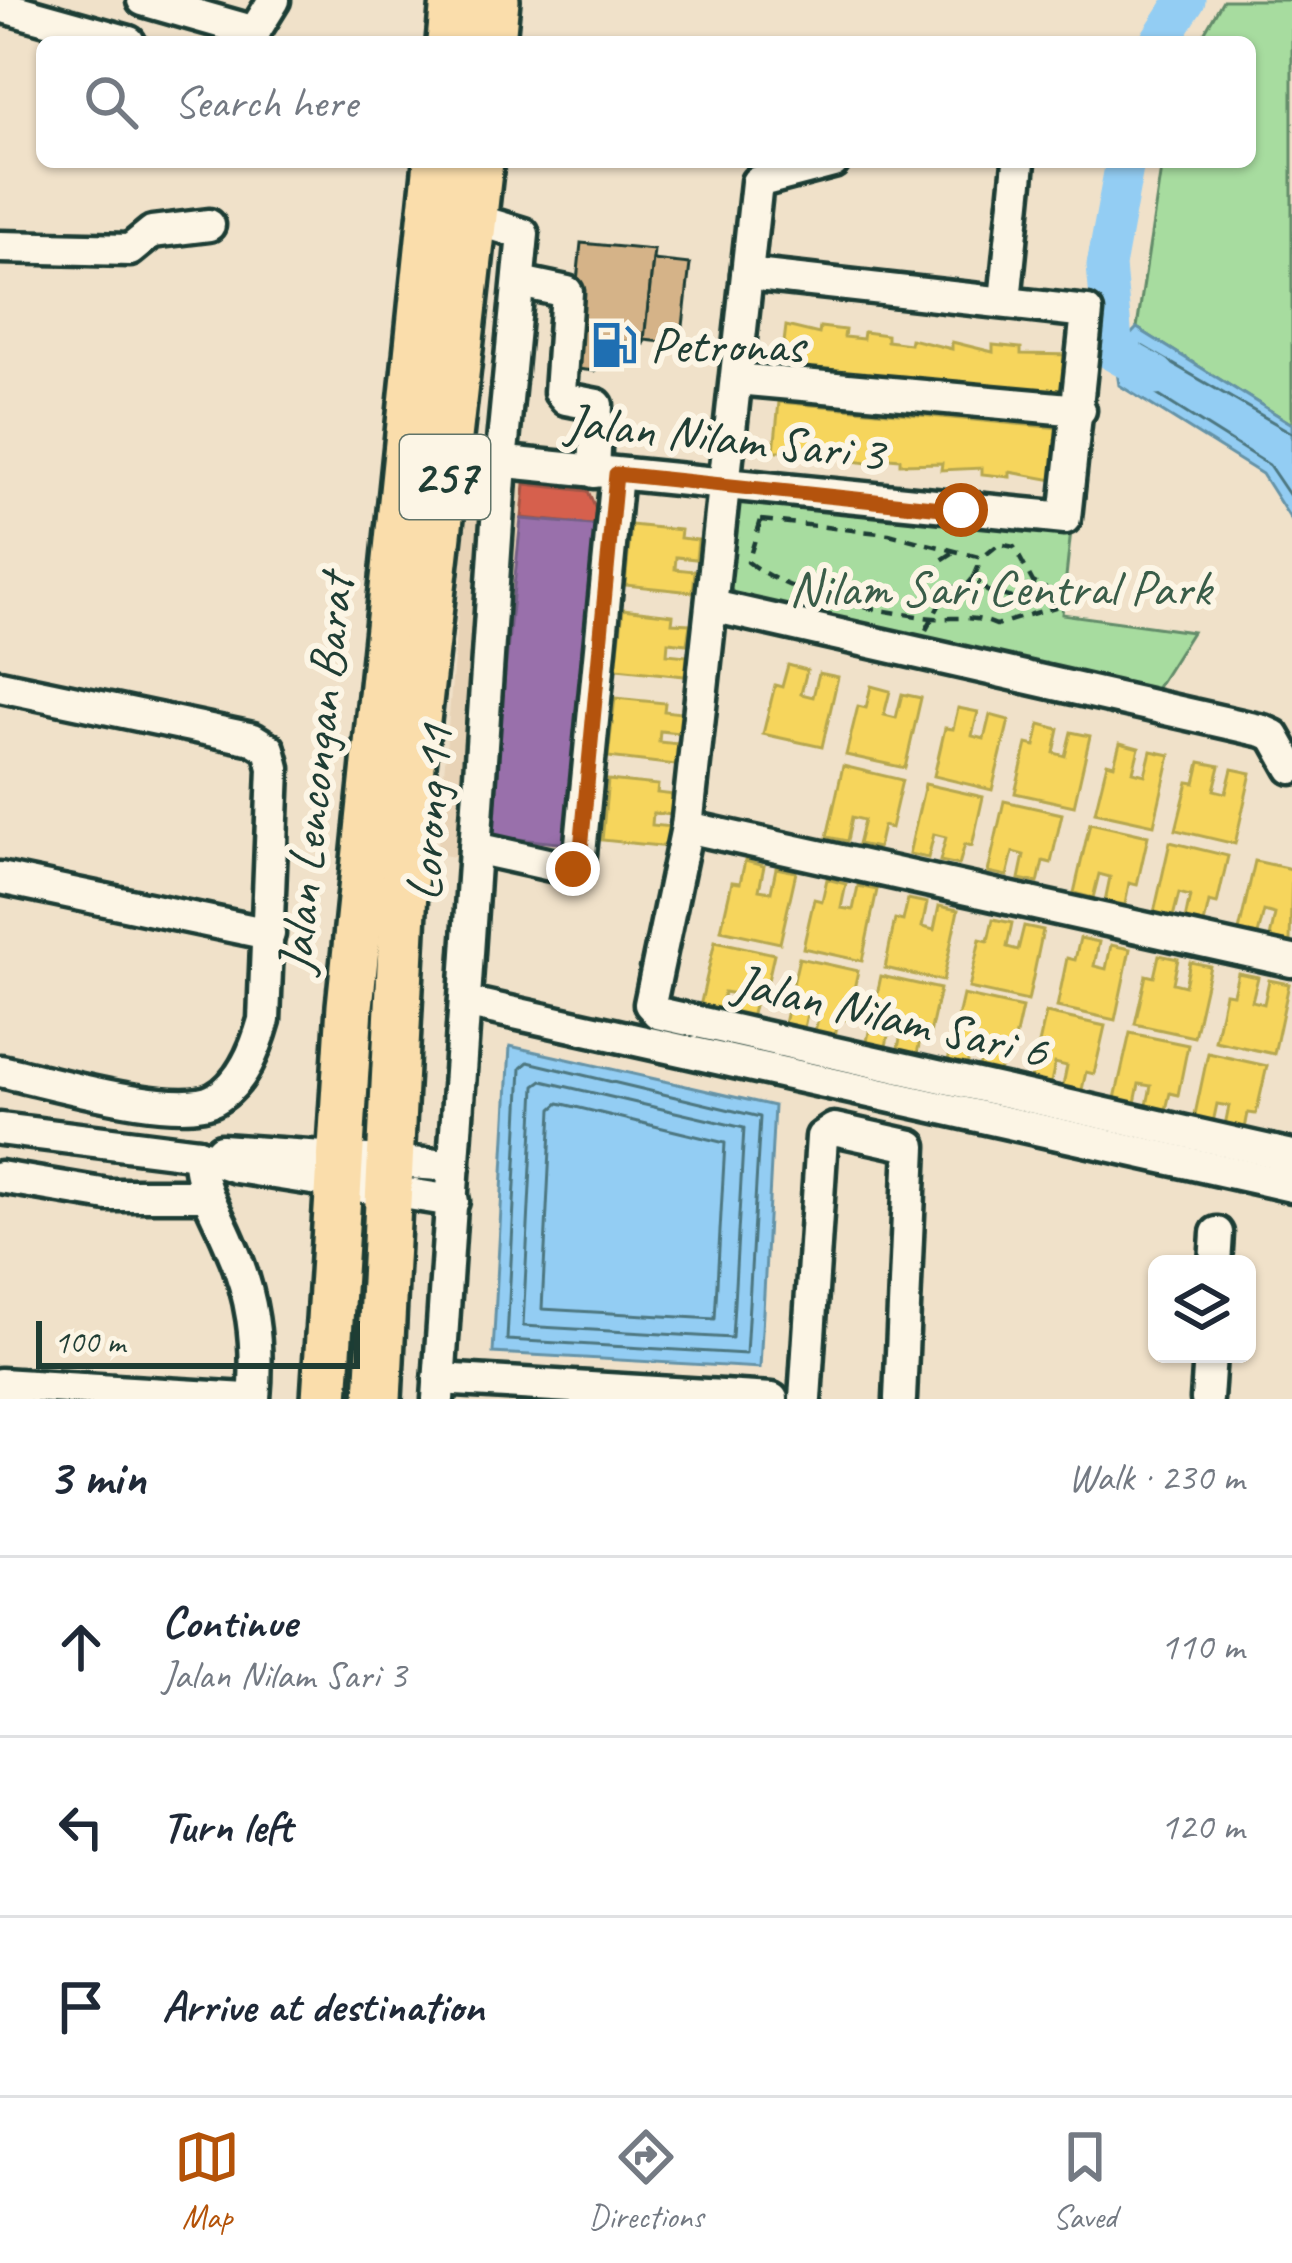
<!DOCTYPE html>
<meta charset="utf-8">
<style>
:root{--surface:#fff;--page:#f6f6f7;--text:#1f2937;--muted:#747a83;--line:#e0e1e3;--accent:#b45309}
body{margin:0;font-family:Caveat,sans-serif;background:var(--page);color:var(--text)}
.controls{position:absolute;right:36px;bottom:36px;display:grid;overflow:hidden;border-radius:18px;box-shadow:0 3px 9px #0004}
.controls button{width:108px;height:108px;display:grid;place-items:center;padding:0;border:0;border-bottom:3px solid var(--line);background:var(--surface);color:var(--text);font:60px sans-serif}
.scale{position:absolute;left:36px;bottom:30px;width:324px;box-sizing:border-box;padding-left:12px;border:6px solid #1f3d34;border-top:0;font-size:33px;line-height:42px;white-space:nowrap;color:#1f3d34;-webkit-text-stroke:9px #fcf5e5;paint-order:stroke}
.stop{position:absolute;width:36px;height:36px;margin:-27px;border:9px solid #b45309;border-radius:50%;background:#fff}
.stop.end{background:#b45309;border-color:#fff;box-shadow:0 3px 12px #0008}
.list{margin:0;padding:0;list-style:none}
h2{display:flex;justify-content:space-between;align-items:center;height:156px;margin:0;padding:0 48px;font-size:51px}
h2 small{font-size:39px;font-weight:400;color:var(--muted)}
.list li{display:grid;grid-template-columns:78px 1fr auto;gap:36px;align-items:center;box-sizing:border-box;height:180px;padding:0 48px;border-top:3px solid var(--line)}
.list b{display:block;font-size:45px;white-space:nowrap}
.list p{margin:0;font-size:39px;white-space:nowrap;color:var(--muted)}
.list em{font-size:39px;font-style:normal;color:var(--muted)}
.icon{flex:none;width:66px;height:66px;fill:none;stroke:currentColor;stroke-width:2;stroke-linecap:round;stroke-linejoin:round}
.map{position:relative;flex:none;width:1292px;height:1399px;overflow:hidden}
.search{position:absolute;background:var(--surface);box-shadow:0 3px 9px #0004;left:36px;right:36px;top:36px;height:132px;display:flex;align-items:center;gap:30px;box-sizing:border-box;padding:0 42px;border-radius:18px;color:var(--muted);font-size:45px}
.sheet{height:696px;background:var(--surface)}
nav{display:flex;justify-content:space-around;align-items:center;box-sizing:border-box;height:168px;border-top:3px solid var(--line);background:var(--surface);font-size:33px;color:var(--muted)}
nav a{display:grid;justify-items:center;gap:6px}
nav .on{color:var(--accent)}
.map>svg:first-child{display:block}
.built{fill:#e8d3b6}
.green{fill:#a7dc9f;stroke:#638c6a;stroke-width:3}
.water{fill:#93cdf3;stroke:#6593a7;stroke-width:3}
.homes{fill:#f6d55c;stroke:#b6a750;stroke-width:3}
.shops{fill:#d6604d;stroke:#9f5646;stroke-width:3}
.offices{fill:#9970ab;stroke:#746187;stroke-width:3}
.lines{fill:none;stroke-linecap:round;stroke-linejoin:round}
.shore{stroke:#4d7780;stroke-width:3}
.river{stroke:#93cdf3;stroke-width:39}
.building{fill:#d5b388;stroke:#1f3d34;stroke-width:3}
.minor-casing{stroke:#1f3d34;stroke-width:39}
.highway-casing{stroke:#1f3d34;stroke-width:54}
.path{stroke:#1f3d34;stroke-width:4.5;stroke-dasharray:12 9;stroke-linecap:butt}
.minor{stroke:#fcf5e5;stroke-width:30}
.highway{stroke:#faddab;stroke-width:45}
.route{stroke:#b45309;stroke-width:15}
.labels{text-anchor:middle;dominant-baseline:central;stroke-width:12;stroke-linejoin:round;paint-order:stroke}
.shield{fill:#fcf5e5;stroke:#617469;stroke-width:3}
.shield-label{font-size:48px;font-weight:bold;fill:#1f3d34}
.poi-label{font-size:51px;fill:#1f3d34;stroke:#fcf5e5;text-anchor:start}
.street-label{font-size:51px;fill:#1f3d34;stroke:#fcf5e5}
.park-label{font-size:51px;fill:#3a5d49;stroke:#fcf5e5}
</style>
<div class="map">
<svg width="1292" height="1399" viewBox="0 0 1292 1399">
<rect width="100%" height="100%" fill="#f0e1c9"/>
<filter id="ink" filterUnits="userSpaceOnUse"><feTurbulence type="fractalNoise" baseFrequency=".00833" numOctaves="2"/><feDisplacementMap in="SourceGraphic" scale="24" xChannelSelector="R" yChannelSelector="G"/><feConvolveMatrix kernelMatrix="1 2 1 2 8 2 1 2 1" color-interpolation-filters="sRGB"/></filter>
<g filter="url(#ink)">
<polygon class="built" points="473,439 625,455 588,880 437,854"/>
<g class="green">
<polygon points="1223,0 1292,0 1292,424 1137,328 1162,162 1250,162 1250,42 1199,42"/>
<polygon points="738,498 1071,530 1062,614 1192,632 1156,689 736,597 724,578"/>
</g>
<g class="water">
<polygon points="1137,328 1292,424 1292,521 1262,474 1119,385 1114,352"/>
<polygon points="510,1046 774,1106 760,1368 493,1353"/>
</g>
<g class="homes">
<polygon points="786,326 819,334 820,327 845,330 844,337 863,339 864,332 887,335 887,341 910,344 911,339 952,349 952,342 993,352 993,345 1021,348 1021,354 1075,355 1070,407 780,375"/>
<polygon points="779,402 1069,429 1064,482 1010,472 1010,477 982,474 982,468 941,470 942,463 900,464 900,459 877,457 876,464 852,461 853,454 834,452 833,460 809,457 809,451 774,451"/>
<polygon points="631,525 681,530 680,538 698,540 696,559 676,557 675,569 695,571 693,592 625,585"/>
<polygon points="623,609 673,615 672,623 690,624 687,644 668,642 667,654 687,656 685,676 616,669"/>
<polygon points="788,665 807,670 801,694 813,697 819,673 838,677 822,747 763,734 775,685 782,687"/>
<polygon points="871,686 890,691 884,715 896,718 902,694 921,698 905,768 846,755 858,706 866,708"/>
<polygon points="615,698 665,703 664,711 681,713 679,733 660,731 659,742 679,744 676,765 608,757"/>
<polygon points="958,708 978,712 972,736 984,739 990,715 1009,720 992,790 934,776 945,728 953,729"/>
<polygon points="1040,724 1059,729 1054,753 1065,756 1071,732 1090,736 1074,806 1015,793 1027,744 1035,746"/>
<polygon points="1120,743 1139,748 1133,772 1145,775 1151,751 1170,755 1154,825 1095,812 1107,763 1114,765"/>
<polygon points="1200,762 1220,766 1214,790 1226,793 1232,769 1251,773 1235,844 1176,830 1188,782 1195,783"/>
<polygon points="843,766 902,780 891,828 883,826 878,848 858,844 864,820 852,817 847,841 827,837"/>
<polygon points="608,780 658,785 657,793 675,795 673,815 653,813 652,825 672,827 670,847 602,840"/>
<polygon points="925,784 983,797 972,846 965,844 959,865 940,861 946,837 934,834 928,858 909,854"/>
<polygon points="1004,801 1062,814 1051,863 1043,861 1038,883 1019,879 1024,855 1013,852 1007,876 988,872"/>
<polygon points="1090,823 1148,836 1137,885 1129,883 1125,905 1105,901 1110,877 1099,874 1093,898 1074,893"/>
<polygon points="1170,842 1228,856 1217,904 1209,902 1204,924 1185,920 1190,896 1179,893 1173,917 1154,913"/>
<polygon points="745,861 764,866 759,890 771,892 776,868 796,872 780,943 721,930 732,882 740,883"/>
<polygon points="1255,861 1292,869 1290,942 1270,938 1275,914 1264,911 1258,935 1239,931"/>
<polygon points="827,879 846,884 841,908 853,910 858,886 877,890 862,961 803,948 814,899 822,901"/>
<polygon points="908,899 927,903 922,927 934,930 939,906 958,910 943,981 885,968 895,919 903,921"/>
<polygon points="993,919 1012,923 1007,947 1018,950 1024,926 1043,930 1028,1001 969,988 980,939 988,941"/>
<polygon points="1080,938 1099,942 1094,966 1106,969 1111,945 1130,949 1115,1020 1057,1007 1067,958 1075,960"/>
<polygon points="715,941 774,954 763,1002 755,1001 750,1023 730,1018 736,994 724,992 719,1016 699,1011"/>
<polygon points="1159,955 1178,959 1173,983 1185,986 1190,962 1210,966 1194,1037 1135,1024 1146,975 1154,977"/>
<polygon points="799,958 858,971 847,1020 839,1018 834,1040 814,1035 820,1011 808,1009 803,1033 783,1028"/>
<polygon points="1238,973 1258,977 1252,1001 1264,1004 1269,980 1289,984 1274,1054 1215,1041 1225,993 1233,994"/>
<polygon points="881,976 940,989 929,1038 921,1036 916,1058 897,1053 902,1029 890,1027 885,1051 866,1046"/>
<polygon points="963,995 1022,1008 1011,1057 1003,1055 998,1077 978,1072 984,1048 972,1046 966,1069 947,1065"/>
<polygon points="1046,1013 1105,1026 1094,1074 1086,1072 1081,1094 1062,1090 1067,1066 1055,1063 1050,1087 1030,1083"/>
<polygon points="1130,1033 1188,1045 1178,1095 1170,1093 1165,1114 1146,1110 1151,1086 1139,1084 1134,1108 1114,1103"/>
<polygon points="1208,1053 1267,1066 1256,1114 1248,1113 1244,1134 1224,1130 1229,1106 1217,1104 1212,1127 1193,1124"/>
</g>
<polygon class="shops" points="525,484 588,491 603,526 522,518"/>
<polygon class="offices" points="521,519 603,526 569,844 488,836"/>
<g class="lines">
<g class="shore">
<polyline points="1292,433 1142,346 1127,356 1132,379 1269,465 1292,499"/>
<polygon points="528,1062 760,1117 746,1354 507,1340 521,1068"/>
<polygon points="542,1081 744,1128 732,1338 523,1326 535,1086"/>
<polygon points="559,1103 725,1143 715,1319 542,1309 552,1109"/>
</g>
<g class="river">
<polyline points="1159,42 1186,0"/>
<polyline points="1125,162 1106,266 1114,352 1156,376"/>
</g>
</g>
<g class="building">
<polygon points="581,243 654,250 644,344 599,339 595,371 568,368"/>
<polygon points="653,260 690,264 681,344 644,340"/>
</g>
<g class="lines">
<defs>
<g id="minor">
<polyline points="143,0 255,32"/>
<polyline points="0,6 129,42"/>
<polyline points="248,42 274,0"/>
<polyline points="833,162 757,182 687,827 650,1004 658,1013 1292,1156"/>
<polyline points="0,247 130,250 152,232 209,225"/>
<polyline points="520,282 567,292 560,392 566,399 597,405 594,472"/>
<polyline points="1005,301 1019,162"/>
<polyline points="736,379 1080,410"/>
<polyline points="447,456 1065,518 1087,312 747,274"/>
<polyline points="712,606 1263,731 1274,736 1292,768"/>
<path d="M0 686 253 739 269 749 274 768 264 1020C256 1048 243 1083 215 1099 176 1120 46 1080 0 1071"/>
<polyline points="687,827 1292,961"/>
<polyline points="475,848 569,869 579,864 617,474"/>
<polyline points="0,878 269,934"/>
<polyline points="465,1002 1292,1186"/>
<polyline points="0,1129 198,1154 236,1167 453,1201"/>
<polyline points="221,1150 454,1166"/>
<path d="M198 1154C200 1188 216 1211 229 1242 253 1294 259 1343 254 1399"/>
<polyline points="0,1177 108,1195 205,1195"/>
<polyline points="1215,1264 1217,1233"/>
<polyline points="439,1379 772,1399"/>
<polyline points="0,1384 246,1399"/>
<polyline points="438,1399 501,463 523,234 474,219"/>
<polyline points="805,1399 822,1137 834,1129 911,1146 900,1399"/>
<polyline points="1207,1399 1210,1354"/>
</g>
<g id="highway">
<polyline points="450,42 454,0"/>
<polyline points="492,42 496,0"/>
<polyline points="325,1399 350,1006 437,162"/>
<polyline points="378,1399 409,792 480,162"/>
</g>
</defs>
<use href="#minor" class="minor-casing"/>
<use href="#highway" class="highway-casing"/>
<g class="path">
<path d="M761 520 889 534 982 558 999 544 1014 547 1033 582 1056 594 1055 607 996 625C971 613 949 621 924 617 864 608 796 598 748 562Z"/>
<polyline points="974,577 982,558"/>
<polyline points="950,587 964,589 974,577 987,591 1012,598 1033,582"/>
<polyline points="926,630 949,587 937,573 937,563 957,550"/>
</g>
<use href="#minor" class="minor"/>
<use href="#highway" class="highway"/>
</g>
</g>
<g class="lines" filter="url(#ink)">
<polyline class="route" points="573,869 580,860 616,474 961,510"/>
</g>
<defs>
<symbol id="fuel-bare" viewBox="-9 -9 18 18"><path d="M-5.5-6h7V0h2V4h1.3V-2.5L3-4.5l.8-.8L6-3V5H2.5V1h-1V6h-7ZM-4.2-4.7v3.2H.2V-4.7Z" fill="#1f6fb2" stroke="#fcf5e5" stroke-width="2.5" paint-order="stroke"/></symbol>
</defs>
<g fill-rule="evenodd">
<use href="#fuel-bare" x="581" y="312" width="66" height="66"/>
</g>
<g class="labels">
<rect class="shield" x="400" y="435" width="90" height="84" rx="9"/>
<g class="shield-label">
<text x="445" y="477">257</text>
</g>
<g class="poi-label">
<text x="650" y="345">Petronas</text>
</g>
<g class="street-label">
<text transform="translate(725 437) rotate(6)">Jalan Nilam Sari 3</text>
<text transform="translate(315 774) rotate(-84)">Jalan Lencongan Barat</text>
<text transform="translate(429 813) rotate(-86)">Lorong 11</text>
<text transform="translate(891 1016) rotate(13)">Jalan Nilam Sari 6</text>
</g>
<g class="park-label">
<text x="1000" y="588">Nilam Sari Central Park</text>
</g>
</g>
</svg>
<div class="controls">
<button><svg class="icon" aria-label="layers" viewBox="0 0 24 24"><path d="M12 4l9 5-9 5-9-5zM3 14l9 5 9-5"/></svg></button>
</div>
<div class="scale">100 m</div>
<div class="stop" style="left:961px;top:510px"></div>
<div class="stop end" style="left:573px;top:869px"></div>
<div class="search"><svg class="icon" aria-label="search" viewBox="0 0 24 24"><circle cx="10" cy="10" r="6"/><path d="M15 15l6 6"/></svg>Search here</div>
</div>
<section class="sheet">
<h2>3 min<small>Walk · 230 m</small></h2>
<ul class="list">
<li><svg class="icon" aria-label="ahead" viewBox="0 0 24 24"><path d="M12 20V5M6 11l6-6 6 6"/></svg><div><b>Continue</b><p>Jalan Nilam Sari 3</p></div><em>110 m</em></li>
<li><svg class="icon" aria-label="left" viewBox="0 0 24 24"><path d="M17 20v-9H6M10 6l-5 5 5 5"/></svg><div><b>Turn left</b></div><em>120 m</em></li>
<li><svg class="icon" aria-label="arrive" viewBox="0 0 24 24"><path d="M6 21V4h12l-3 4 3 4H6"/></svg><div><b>Arrive at destination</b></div></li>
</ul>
</section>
<nav>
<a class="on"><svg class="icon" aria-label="map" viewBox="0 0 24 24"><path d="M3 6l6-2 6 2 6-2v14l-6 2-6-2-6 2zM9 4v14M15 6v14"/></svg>Map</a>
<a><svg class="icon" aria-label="directions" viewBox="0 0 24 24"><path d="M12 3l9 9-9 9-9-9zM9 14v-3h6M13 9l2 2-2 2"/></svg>Directions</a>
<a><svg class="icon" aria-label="saved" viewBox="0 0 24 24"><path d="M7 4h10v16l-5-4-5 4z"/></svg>Saved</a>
</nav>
